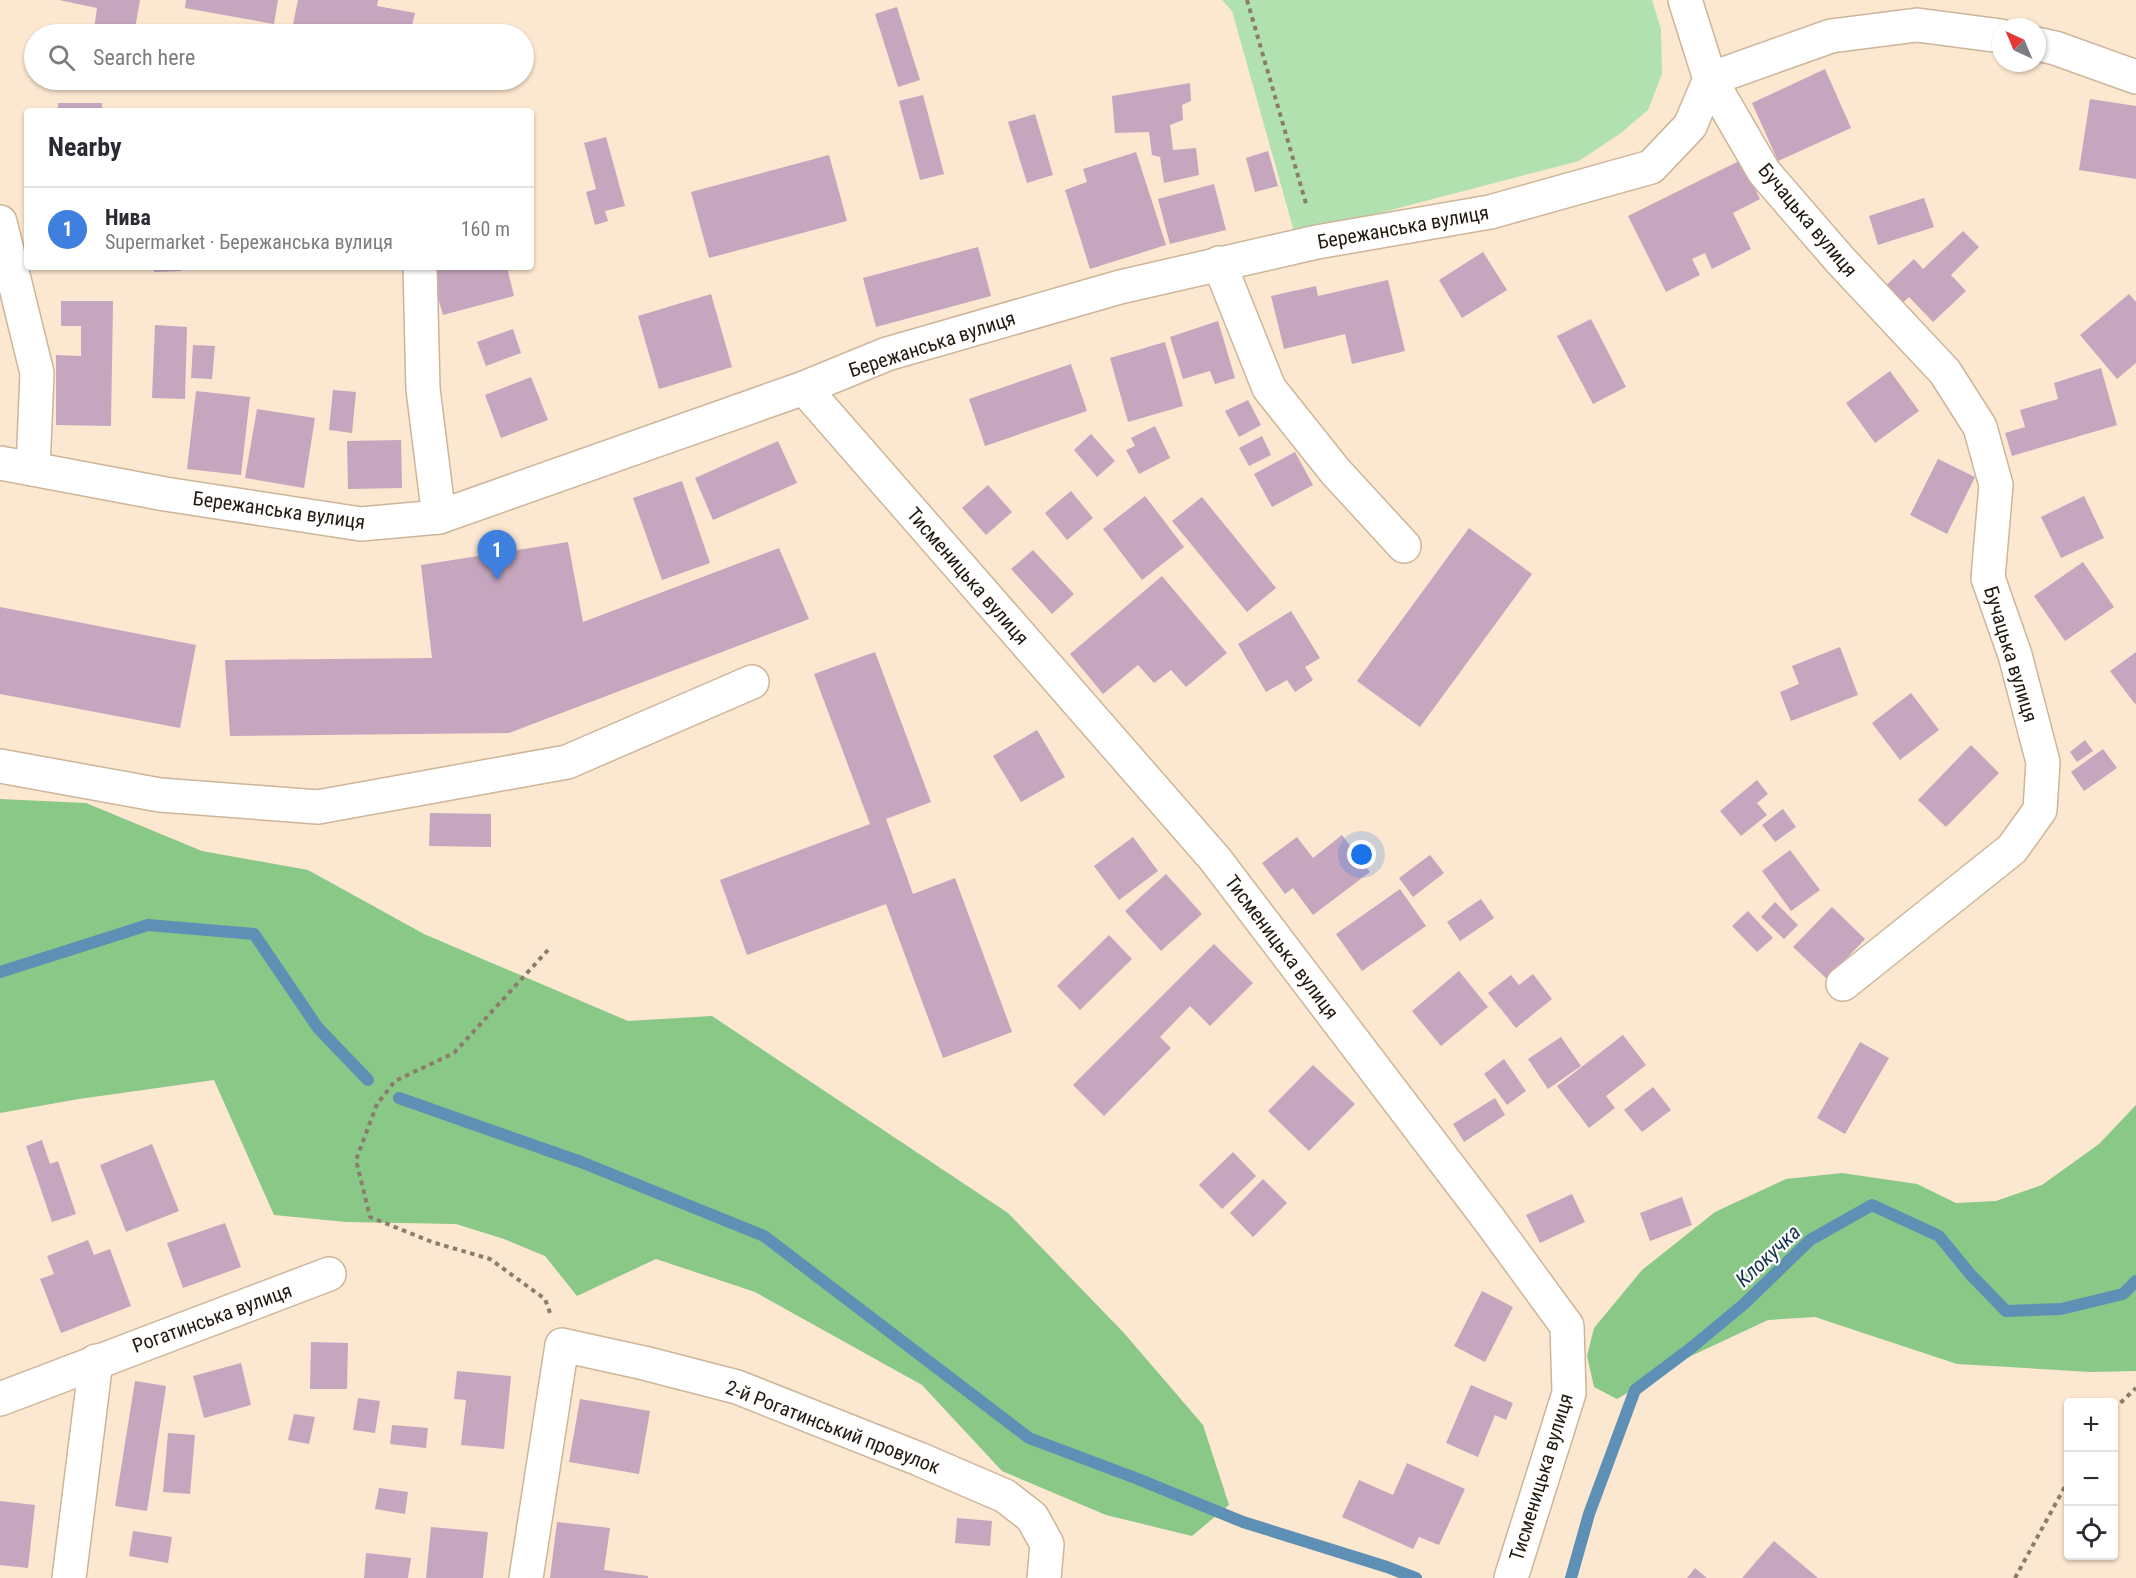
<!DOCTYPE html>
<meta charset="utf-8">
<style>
:root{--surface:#fff;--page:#f2f2f3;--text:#2b2b33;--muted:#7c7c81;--line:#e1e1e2;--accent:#716900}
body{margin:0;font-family:"Roboto Condensed",sans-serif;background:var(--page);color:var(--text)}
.controls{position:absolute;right:18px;bottom:18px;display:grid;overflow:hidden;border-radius:6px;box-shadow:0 2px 4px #0004}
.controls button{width:54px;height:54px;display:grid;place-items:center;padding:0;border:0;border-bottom:2px solid var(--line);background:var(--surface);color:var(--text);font:30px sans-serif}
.compass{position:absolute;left:1992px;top:18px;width:54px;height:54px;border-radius:50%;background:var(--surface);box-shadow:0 2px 4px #0004;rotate:316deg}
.you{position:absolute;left:1362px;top:855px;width:21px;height:21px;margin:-15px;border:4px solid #fff;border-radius:50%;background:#1a73e8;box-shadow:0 0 0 9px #1a73e833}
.badge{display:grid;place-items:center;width:39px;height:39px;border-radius:50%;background:var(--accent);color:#fff;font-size:20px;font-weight:700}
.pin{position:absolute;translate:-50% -50px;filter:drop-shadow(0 2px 3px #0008)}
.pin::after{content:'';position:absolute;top:32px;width:21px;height:18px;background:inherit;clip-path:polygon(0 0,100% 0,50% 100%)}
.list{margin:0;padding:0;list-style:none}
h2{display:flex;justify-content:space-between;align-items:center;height:78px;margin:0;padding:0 24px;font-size:26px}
h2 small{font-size:20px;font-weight:400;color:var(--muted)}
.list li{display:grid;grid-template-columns:39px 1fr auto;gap:18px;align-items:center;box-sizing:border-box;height:84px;padding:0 24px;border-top:2px solid var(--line)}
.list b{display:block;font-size:22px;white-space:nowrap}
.list p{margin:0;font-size:20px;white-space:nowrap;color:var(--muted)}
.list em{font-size:20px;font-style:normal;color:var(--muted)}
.icon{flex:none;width:33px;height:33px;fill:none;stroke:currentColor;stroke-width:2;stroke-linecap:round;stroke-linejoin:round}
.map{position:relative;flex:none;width:2136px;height:1578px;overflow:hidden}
.search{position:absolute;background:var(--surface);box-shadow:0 2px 4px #0004;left:24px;top:24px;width:510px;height:66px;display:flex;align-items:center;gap:15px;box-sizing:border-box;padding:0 21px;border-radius:33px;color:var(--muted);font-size:22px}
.panel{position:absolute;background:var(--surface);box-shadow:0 2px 4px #0004;left:24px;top:108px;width:510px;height:162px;border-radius:6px}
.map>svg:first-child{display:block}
.green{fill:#b2e1b0}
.forest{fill:#89c887}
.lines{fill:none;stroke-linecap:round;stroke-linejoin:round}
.stream{stroke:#5e90b5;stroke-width:12}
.building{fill:#c5a6be}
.minor-casing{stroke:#cdb599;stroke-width:36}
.path{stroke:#8b7c6c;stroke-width:4;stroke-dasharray:4.5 4.5;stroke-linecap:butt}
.minor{stroke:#fff;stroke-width:33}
.labels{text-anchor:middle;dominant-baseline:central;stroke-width:4.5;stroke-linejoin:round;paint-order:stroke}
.street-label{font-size:20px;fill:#231a0f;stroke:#fff}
.water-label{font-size:21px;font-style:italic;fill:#14344c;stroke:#fff}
</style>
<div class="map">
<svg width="2136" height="1578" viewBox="0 0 2136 1578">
<rect width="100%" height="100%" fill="#fce7d0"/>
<polygon class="green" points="1222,0 1652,0 1661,29 1662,74 1648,110 1621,133 1579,161 1295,235 1232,11"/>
<g class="forest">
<polygon points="0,799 86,803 202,851 308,870 424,934 628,1021 712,1016 1008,1213 1124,1333 1203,1425 1229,1505 1192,1536 1106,1515 1002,1471 922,1385 755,1292 656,1259 577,1296 545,1256 504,1239 456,1224 346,1222 274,1215 214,1080 79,1099 0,1113"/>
<polygon points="2136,1105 2136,1371 2091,1372 1957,1364 1815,1317 1768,1320 1691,1356 1617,1399 1594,1387 1587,1356 1594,1328 1642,1270 1715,1212 1786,1179 1842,1173 1917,1184 1956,1203 1996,1201 2042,1185 2099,1144"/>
</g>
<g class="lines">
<g class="stream">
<polyline points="0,972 148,925 254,934 318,1028 368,1080"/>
<polyline points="399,1098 581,1162 764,1236 1029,1438 1138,1479 1243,1522 1387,1567 1416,1578"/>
<polyline points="1571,1578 1589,1514 1635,1390 1691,1348 1744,1304 1810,1240 1872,1205 1939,1236 1971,1275 2006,1311 2061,1309 2123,1294 2136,1281"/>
</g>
</g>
<g class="building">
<polygon points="59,0 140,0 134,34 94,29 97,8"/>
<polygon points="186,0 278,0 274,24 185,8"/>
<polygon points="298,0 378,0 377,6 415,13 410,34 394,31 394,34 291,34"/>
<polygon points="897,7 920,80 898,87 875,14"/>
<polygon points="1825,69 1851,128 1778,161 1752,103"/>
<polygon points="1190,83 1191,101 1182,105 1183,120 1170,125 1173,150 1196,148 1199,175 1164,183 1160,157 1152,155 1149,132 1115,133 1112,96"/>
<polygon points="923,95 944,174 920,180 899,101"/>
<polygon points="2090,99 2136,106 2136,179 2079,170"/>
<rect x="58" y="103" width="44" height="8"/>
<polygon points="1035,114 1053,175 1027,183 1008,122"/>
<polygon points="606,137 625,206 605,211 608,221 595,225 586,192 596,189 584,143"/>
<polygon points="1268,151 1278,186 1255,192 1246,158"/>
<polygon points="1136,152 1166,245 1090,269 1065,190 1087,182 1083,169"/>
<polygon points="829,155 847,221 709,258 691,192"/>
<polygon points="1741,160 1760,199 1733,213 1751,249 1712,269 1705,253 1692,259 1700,275 1666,292 1628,216"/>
<polygon points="1214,184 1226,230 1170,244 1158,199"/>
<polygon points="1924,198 1934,227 1878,245 1869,216"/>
<polygon points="1963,231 1979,247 1951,275 1966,291 1933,322 1909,297 1897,308 1880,291 1914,259 1923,269"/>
<polygon points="978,247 991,296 876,327 863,278"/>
<polygon points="1483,252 1507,290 1462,318 1439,280"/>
<polygon points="154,267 181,267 181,271 154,272"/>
<polygon points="429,267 507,267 514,296 443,315"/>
<polygon points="1388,280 1405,351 1352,364 1345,334 1284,349 1271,296 1316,286 1318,296"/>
<polygon points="711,294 732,367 659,389 638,316"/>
<polygon points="2129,294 2136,302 2136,363 2117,379 2080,335"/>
<polygon points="61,301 113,301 111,426 56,425 56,355 81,356 81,326 61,326"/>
<polygon points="1591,319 1626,387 1593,404 1557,336"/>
<polygon points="1218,321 1235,378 1215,384 1210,371 1183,379 1170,337"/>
<polygon points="155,325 187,327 185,399 152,398"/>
<polygon points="513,329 521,353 486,366 477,342"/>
<polygon points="1165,342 1183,406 1128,422 1110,358"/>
<polygon points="193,345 215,346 212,379 191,378"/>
<polygon points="1071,364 1087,411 985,446 969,399"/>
<polygon points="2101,368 2117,425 2012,456 2005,433 2025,427 2020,410 2058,399 2054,383"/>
<polygon points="1890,371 1919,411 1875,443 1846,403"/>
<polygon points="531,377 548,420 501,438 485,395"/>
<polygon points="333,390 356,392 352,433 329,430"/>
<polygon points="196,391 250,397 241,475 187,469"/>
<polygon points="1248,400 1261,425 1239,437 1225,411"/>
<polygon points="257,409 315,418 304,488 245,478"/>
<polygon points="1155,426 1170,458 1139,474 1126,450 1135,446 1131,438"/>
<polygon points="1091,434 1115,461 1097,477 1074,450"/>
<polygon points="1262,436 1271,455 1249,466 1239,448"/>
<polygon points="401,440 402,488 348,489 347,441"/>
<polygon points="778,441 797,483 713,520 695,478"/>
<polygon points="1295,452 1313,485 1272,507 1254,474"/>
<polygon points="1938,459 1975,477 1947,534 1910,515"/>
<polygon points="682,481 710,563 662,580 633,498"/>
<polygon points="988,485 1012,512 986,535 962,508"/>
<polygon points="1071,491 1093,518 1067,540 1045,513"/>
<polygon points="1145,496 1184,547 1142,580 1103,529"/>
<polygon points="2084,496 2104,538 2061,558 2041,517"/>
<polygon points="1202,497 1276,588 1247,612 1172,521"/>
<polygon points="1469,528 1532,574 1420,727 1357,681"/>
<polygon points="568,542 583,622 779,548 809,619 509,733 230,736 225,660 432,658 421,565"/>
<polygon points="1033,550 1074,594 1052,614 1011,569"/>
<polygon points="2083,562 2114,607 2065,641 2034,596"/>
<polygon points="1162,576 1227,653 1186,687 1171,670 1154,683 1138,665 1103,694 1070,654"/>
<polygon points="0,607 196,645 180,728 0,694"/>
<polygon points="1291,611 1320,658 1305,667 1313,680 1295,692 1287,680 1266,692 1238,644"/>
<polygon points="1840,647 1858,695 1791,721 1780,692 1799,684 1792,666"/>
<polygon points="875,652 931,802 886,819 913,894 955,878 1012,1032 943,1058 886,904 747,955 720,880 870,824 814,674"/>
<polygon points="2136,652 2136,703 2135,704 2110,671"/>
<polygon points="1911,693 1939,730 1900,760 1872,723"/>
<polygon points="1037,730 1065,777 1021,802 993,756"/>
<polygon points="2085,740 2093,751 2077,762 2070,752"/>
<polygon points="1971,745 1999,773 1946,827 1918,800"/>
<polygon points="2103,749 2117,768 2084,791 2071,772"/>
<polygon points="1757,780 1768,794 1757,803 1767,815 1741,836 1720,811"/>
<polygon points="1783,809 1796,827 1775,842 1762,825"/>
<polygon points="430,813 491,814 491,847 429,846"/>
<polygon points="1342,835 1370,872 1313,915 1293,888 1285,894 1262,863 1297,837 1313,858"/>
<polygon points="1133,837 1158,871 1119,900 1094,866"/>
<polygon points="1790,850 1820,890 1791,911 1762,871"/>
<polygon points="1430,855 1444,873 1413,897 1399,878"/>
<polygon points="1166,874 1202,914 1161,951 1125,911"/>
<polygon points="1400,889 1426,926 1362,971 1336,934"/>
<polygon points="1481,899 1494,918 1460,941 1447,922"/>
<polygon points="1775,902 1798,925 1784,939 1761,917"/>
<polygon points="1832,907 1865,939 1827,979 1793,947"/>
<polygon points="1748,911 1773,938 1757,952 1732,926"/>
<polygon points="1109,935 1132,959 1080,1010 1057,986"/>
<polygon points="1214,944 1253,983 1210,1026 1190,1006 1160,1037 1171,1048 1104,1116 1073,1085"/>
<polygon points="1459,971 1488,1007 1441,1046 1412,1011"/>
<polygon points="1533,974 1552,999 1516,1028 1488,993 1511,975 1519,985"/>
<polygon points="1623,1035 1646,1065 1606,1096 1615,1108 1589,1128 1557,1086"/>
<polygon points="1561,1037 1581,1066 1548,1089 1528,1059"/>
<polygon points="1860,1042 1889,1058 1845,1134 1817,1118"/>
<polygon points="1504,1059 1526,1091 1507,1105 1484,1074"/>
<polygon points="1313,1065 1355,1104 1309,1151 1268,1111"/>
<polygon points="1653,1087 1671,1110 1642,1132 1624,1110"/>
<polygon points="1495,1098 1505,1115 1464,1142 1453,1124"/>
<polygon points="42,1140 50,1164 58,1161 76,1214 52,1222 26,1146"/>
<polygon points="152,1144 179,1211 126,1232 100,1165"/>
<polygon points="1233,1152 1256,1176 1222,1209 1199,1185"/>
<polygon points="1263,1179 1287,1203 1253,1237 1230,1213"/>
<polygon points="1572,1194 1585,1222 1540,1243 1526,1215"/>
<polygon points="1682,1197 1692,1225 1650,1241 1640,1213"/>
<polygon points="225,1223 241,1267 183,1288 167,1243"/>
<polygon points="88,1240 94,1255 110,1249 131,1306 61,1333 40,1279 54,1274 47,1256"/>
<polygon points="1482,1291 1513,1307 1485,1362 1454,1346"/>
<polygon points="311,1342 348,1343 347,1389 310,1389"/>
<polygon points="241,1363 251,1405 204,1418 193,1376"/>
<polygon points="457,1371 511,1376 504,1449 461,1445 466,1400 454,1399"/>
<polygon points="135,1381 166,1386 147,1511 115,1506"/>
<polygon points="1471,1385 1513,1403 1506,1420 1495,1415 1478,1457 1446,1443"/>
<polygon points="358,1398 380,1401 375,1433 353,1430"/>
<polygon points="580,1399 650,1411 639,1474 569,1462"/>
<polygon points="294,1414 315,1417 309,1444 288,1440"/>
<polygon points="392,1425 428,1428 426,1448 390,1444"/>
<polygon points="168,1433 195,1435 190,1494 163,1492"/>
<polygon points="1407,1463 1465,1489 1439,1545 1419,1537 1413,1549 1342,1517 1359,1480 1393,1495"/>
<polygon points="379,1488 408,1492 405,1514 375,1509"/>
<polygon points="0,1501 35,1505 28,1568 0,1565"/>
<polygon points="957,1518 992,1521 990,1546 955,1543"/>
<polygon points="557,1522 610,1528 604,1570 648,1576 648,1578 550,1578"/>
<polygon points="431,1527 488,1532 483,1578 426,1578"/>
<polygon points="133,1531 172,1537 168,1563 129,1556"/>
<polygon points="1774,1541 1818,1578 1742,1578"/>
<polygon points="366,1553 411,1558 408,1578 364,1578"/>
<polygon points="1695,1568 1707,1578 1687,1578"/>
</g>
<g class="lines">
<defs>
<g id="minor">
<polyline points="2037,44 2055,48 2136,77"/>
<polyline points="0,222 37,373 33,469"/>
<polyline points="1219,263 1269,388 1335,471 1404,546"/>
<polyline points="420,267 423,389 439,517"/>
<polyline points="804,388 1215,859 1488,1218 1567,1326 1569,1393 1511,1578"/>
<polyline points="0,463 165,494 361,524 439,517 804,388 887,354 1120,287 1317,242 1490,212 1651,167 1690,126 1710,79 1685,0"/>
<polyline points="0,766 160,795 318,807 567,762 752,682"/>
<polyline points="1843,984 2012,849 2040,810 2043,762 2015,655 1988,578 1996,485 1980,427 1945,372 1841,261 1764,172 1710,79 1831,36 1917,25 2001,36"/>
<polyline points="0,1399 329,1274"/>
<polyline points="69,1578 96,1361"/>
<polyline points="526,1578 562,1345 644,1363 737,1387 919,1459 1005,1496 1032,1517 1047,1544 1044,1578"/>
</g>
</defs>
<use href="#minor" class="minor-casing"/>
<g class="path">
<polyline points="1247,0 1307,207"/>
<polyline points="548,950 454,1053 395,1081 377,1104 356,1160 370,1217 432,1242 490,1259 545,1299 550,1313"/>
<polyline points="2114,1409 2136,1388"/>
<polyline points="2015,1578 2068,1481"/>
</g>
<use href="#minor" class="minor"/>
</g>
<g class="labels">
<g class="street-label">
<text transform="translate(1808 220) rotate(50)">Бучацька вулиця</text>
<text transform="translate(1403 227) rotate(-10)">Бережанська вулиця</text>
<text transform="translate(932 344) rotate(-18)">Бережанська вулиця</text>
<text transform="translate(279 510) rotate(8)">Бережанська вулиця</text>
<text transform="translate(968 576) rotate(49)">Тисменицька вулиця</text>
<text transform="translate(2011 654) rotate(73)">Бучацька вулиця</text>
<text transform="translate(1282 947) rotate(53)">Тисменицька вулиця</text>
<text transform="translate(212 1318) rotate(-20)">Рогатинська вулиця</text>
<text transform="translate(833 1427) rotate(21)">2-й Рогатинський провулок</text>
<text transform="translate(1541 1477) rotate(-73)">Тисменицька вулиця</text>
</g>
<g class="water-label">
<text transform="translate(1768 1256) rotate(-43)">Клокучка</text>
</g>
</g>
</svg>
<div class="controls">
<button>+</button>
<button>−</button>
<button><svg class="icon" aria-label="locate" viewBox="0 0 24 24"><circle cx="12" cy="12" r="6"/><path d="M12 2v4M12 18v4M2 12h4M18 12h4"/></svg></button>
</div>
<svg class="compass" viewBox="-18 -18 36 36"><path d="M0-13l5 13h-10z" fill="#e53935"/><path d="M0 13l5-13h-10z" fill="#7c7c81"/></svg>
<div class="you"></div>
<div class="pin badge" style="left:497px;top:580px;background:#3f7fe0">1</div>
<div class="search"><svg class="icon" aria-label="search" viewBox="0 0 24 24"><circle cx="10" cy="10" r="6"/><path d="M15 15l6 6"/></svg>Search here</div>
<section class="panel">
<h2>Nearby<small></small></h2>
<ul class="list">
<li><span class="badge" style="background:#3f7fe0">1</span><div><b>Нива</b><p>Supermarket · Бережанська вулиця</p></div><em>160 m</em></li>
</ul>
</section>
</div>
